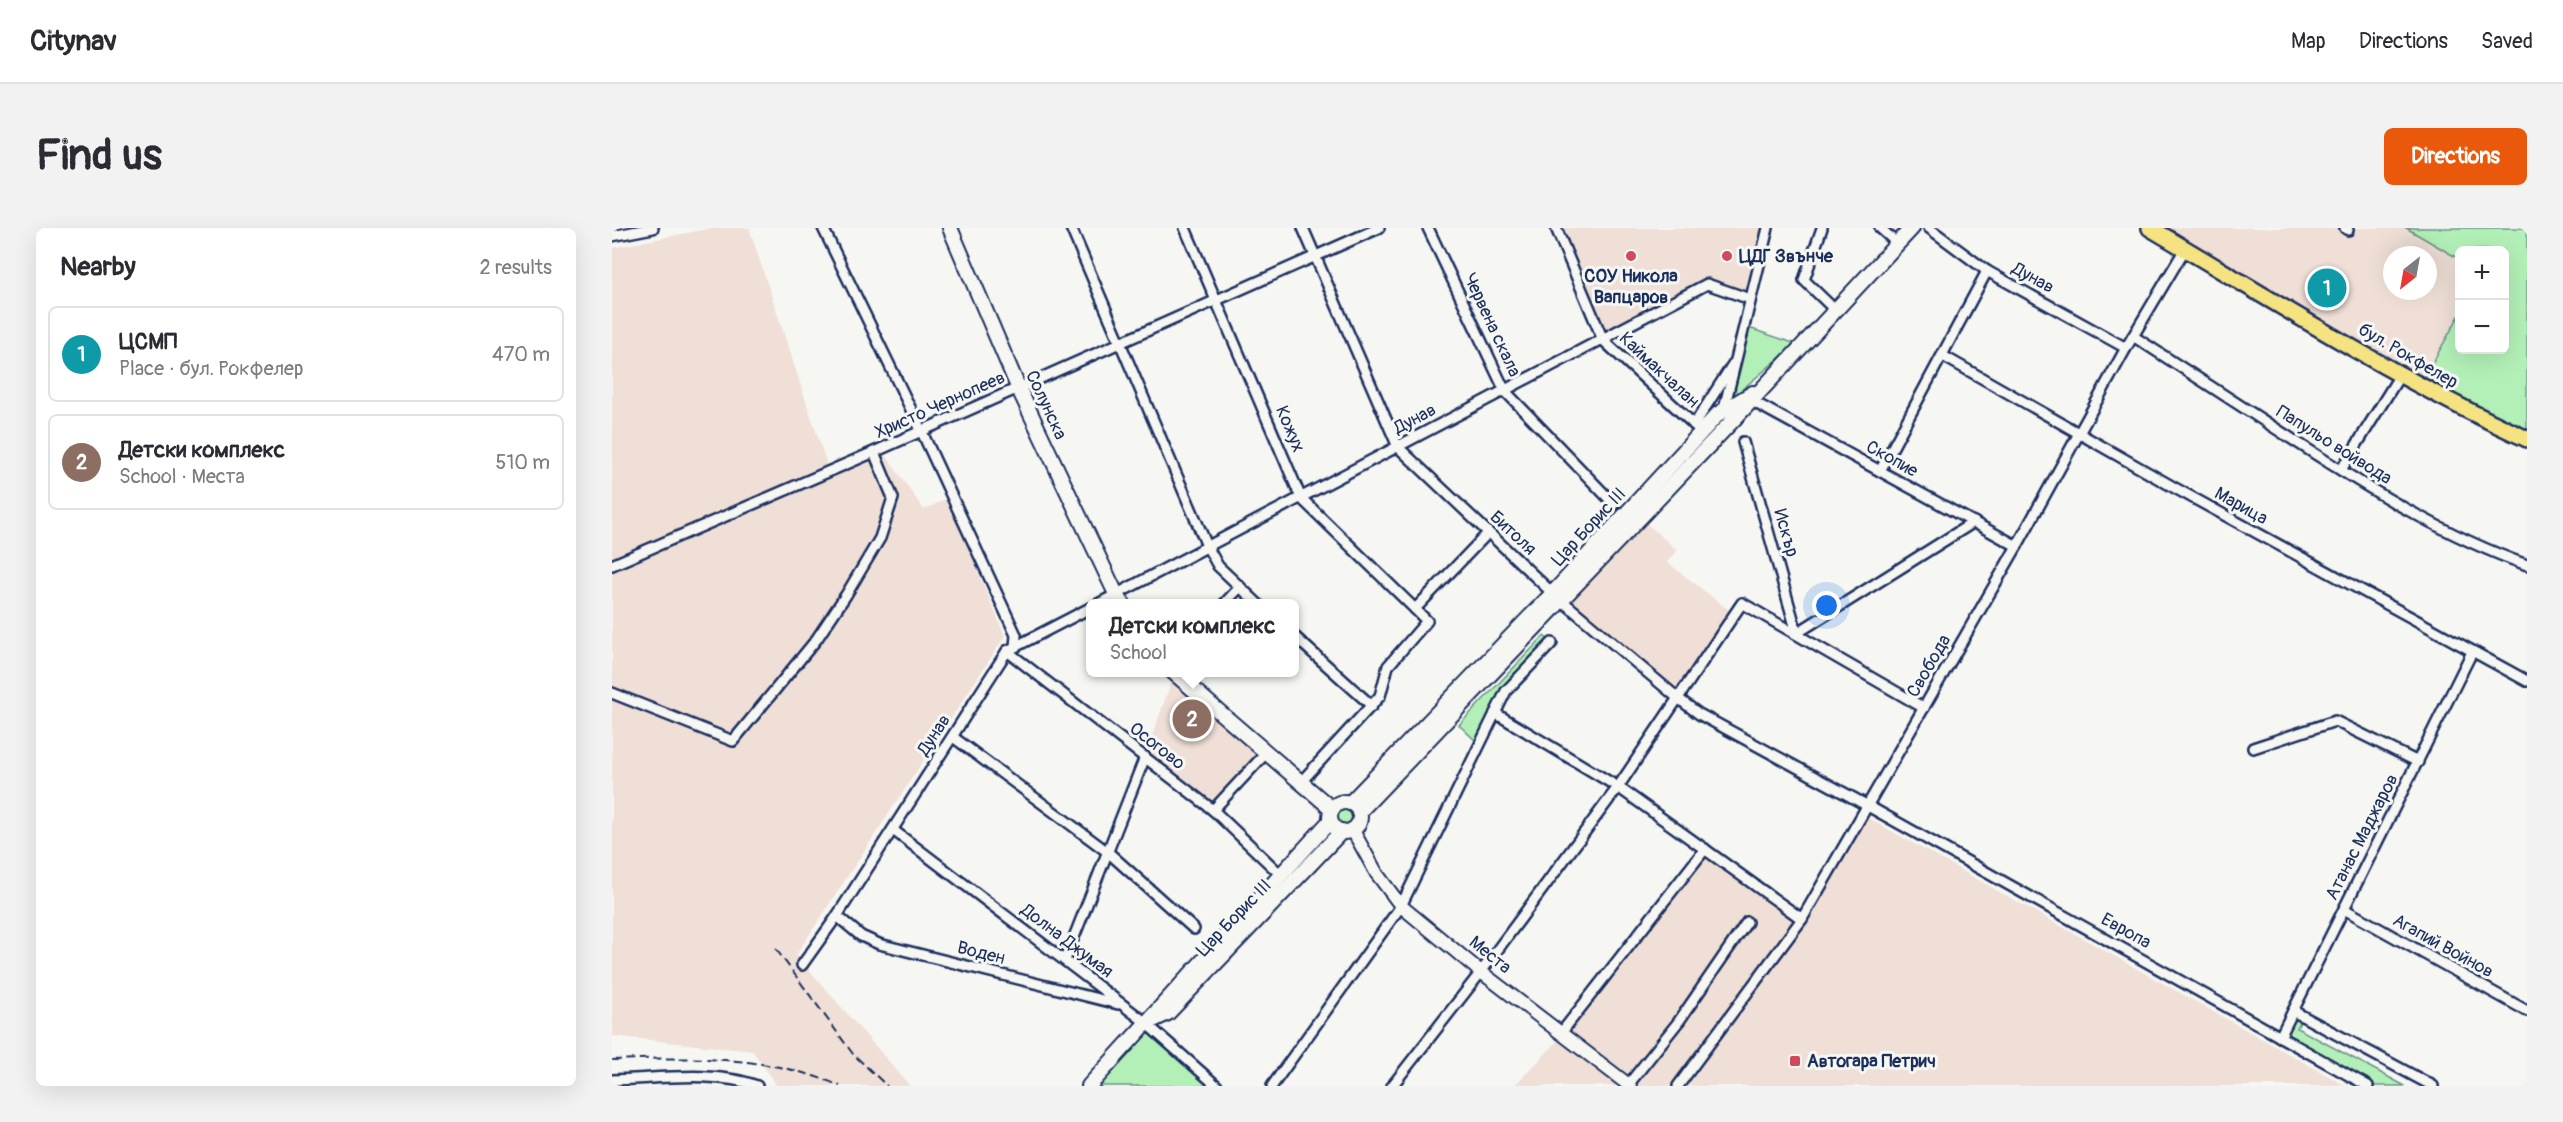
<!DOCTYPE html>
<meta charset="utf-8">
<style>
:root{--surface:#fff;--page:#f2f2f3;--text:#2b2b33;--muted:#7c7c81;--line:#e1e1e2;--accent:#ea580c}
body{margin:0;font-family:Pangolin,sans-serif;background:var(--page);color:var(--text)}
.controls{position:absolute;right:18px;top:18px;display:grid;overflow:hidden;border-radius:9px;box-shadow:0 6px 24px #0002}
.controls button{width:54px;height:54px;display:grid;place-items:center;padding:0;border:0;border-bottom:2px solid var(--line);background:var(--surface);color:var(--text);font:30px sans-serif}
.compass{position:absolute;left:1771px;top:18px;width:54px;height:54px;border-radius:50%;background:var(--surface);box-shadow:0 6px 24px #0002;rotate:211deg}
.you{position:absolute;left:1215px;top:378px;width:21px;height:21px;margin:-15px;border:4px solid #fff;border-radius:50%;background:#1a73e8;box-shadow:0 0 0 9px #1a73e833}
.badge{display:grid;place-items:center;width:39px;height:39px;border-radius:50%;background:var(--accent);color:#fff;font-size:20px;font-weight:700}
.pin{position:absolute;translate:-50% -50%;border:3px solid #fff;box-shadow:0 2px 6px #0006}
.popup{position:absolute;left:474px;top:371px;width:213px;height:78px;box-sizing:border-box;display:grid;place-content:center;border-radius:9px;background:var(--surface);filter:drop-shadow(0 2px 4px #0005);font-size:20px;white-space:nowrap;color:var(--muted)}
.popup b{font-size:22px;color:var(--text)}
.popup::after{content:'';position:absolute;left:50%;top:100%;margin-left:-12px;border:12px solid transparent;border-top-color:var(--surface)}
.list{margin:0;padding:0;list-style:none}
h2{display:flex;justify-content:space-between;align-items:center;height:78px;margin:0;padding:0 24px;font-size:26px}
h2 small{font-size:20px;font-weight:400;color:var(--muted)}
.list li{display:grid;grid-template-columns:39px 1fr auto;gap:18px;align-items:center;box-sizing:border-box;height:96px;margin:0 12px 12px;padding:0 12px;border:2px solid var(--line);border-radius:9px}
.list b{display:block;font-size:22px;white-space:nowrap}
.list p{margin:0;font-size:20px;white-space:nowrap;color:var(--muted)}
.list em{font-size:20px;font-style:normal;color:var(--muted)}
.map{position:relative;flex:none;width:1915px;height:858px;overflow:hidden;border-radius:9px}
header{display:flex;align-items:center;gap:36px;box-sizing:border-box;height:84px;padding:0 30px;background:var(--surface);border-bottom:2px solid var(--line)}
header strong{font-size:28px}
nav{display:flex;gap:33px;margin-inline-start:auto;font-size:21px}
.intro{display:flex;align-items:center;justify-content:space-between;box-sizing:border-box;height:144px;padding:0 36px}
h1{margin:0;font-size:42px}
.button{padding:15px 27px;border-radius:9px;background:var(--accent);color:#fff;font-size:21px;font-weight:700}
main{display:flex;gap:36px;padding:0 36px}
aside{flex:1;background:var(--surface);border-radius:9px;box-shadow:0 6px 24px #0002}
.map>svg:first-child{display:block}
.built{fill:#efdfd6;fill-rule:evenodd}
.green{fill:#b3f0b7;stroke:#67908a;stroke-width:1.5}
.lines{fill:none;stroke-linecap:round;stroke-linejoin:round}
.minor-casing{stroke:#1b2f5e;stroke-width:14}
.tertiary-casing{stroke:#1b2f5e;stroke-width:16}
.secondary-casing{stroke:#1b2f5e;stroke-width:18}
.primary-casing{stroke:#1b2f5e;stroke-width:20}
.minor{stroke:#f6f6f2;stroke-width:9}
.tertiary{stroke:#f6f6f2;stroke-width:12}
.secondary{stroke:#f6f6f2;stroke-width:14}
.primary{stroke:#f5e382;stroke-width:15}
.rail{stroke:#1b2f5e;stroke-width:2;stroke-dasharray:9 4.5;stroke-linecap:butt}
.poi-dot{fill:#d1495b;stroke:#f6f6f2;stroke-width:2}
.labels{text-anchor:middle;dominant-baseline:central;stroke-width:6;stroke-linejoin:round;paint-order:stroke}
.poi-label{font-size:18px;font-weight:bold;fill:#1b2f5e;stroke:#f6f6f2;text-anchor:start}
.street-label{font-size:18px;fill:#1b2f5e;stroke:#f6f6f2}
</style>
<header>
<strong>Citynav</strong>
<nav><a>Map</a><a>Directions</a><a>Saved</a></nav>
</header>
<div class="intro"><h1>Find us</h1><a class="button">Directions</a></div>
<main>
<aside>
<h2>Nearby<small>2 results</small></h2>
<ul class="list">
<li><span class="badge" style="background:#0f9aa8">1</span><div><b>ЦСМП</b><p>Place · бул. Рокфелер</p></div><em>470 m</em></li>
<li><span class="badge" style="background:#8d6e63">2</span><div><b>Детски комплекс</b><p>School · Места</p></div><em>510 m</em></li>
</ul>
</aside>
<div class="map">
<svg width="1915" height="858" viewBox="0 0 1915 858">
<rect width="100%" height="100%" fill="#f6f6f2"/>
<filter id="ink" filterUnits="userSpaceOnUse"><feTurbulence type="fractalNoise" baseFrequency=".0167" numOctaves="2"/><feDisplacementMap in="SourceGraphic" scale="12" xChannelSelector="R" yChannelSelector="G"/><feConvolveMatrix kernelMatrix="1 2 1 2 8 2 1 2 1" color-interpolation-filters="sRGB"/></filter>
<g filter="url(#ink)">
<g class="built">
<polygon points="100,0 137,0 219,249 273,226 312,282 335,270 393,408 184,727 298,858 165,858 141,823 0,808 0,20"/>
<polygon points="944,0 1156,0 1138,71 1095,56 991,112"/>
<path d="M1553 0H1794L1847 31V88L1811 152ZM1780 27H1816V63H1780Z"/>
<polygon points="1028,290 1065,322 1055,334 1122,386 1067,471 949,372"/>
<polygon points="562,446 654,525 601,582 533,529"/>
<polygon points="1254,589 1734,858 902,858 947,812 1092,627 1189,696"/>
</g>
<g class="green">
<polygon points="1794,0 1915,0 1915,204 1811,152 1847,88 1848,122 1892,122 1892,22 1848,22 1847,31"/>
<polygon points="1137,100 1184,116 1122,168 1120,166"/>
<polygon points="932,408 940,415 894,463 868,517 847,497"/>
<circle cx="733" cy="589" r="9"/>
<polygon points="1681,783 1691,788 1685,800 1793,858 1756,858 1668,809"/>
<polygon points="535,795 605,858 477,858"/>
</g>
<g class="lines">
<defs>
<g id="minor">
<polyline points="211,0 309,202 404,407 403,419"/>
<polyline points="459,0 595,318 606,338 646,376"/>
<polyline points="573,0 689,270 803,381"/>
<polyline points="691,0 786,219 935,360 1067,471 1087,486 1256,578 1756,858"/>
<polyline points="816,0 893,163 1002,276"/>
<polyline points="944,0 991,112 1090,204"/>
<polyline points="1210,0 1192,52 1224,83"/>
<polyline points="1268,0 1286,16"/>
<polyline points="1317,0 1375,43 1514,120"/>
<polyline points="1733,0 1736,2"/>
<polyline points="0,8 41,0"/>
<path d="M1521 108C1576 144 1631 179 1686 215 1759 262 1833 308 1915 337"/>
<polyline points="1331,128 1563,260 1915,453"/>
<polyline points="1140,173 1405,318"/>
<polyline points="1112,181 1156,0"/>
<polyline points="1082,197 1121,136"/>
<polyline points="1131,214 1185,405 1362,294"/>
<polyline points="1729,242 1788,147"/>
<polyline points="1268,243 1375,43"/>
<polyline points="0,337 262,224 767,0"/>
<polyline points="486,376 1095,56 1138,71"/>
<polyline points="612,376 628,359"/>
<polyline points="682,408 760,478"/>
<polyline points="395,423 601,582 668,646"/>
<polyline points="0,465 121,513 204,412 234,367 268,310 281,270 262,224"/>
<polyline points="883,485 1006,559 1190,691"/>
<polyline points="341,509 497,625 582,701"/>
<polyline points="1641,520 1723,493 1806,534"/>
<polyline points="688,555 768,468 776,438 815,393 803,381 876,305"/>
<polyline points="601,582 654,525"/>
<polyline points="281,602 528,790 605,858"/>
<polyline points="1732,681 1915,783"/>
<polyline points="225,688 249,708 267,716 506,776"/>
<polyline points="453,732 533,529"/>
<polyline points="190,737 225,688 395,423 478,380"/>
<polyline points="1681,783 1821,858"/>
<polyline points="949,805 1093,621"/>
<polyline points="1668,809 1860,424"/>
<path d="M0 852C44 851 104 842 145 858"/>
<polyline points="1016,857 1067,793 1135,694"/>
<polyline points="660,858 789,678 894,463 940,415"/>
<polyline points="780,858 869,744 1006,559 1130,375 1312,480"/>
<polyline points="1066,858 1190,691 1405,318 1514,120 1573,21"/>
</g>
<polyline id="tertiary" points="740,601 765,646 789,678 869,744 1018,858"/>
<g id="secondary">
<polyline points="338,0 406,159 504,366 511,376"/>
<polyline points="561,444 720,581"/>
<circle cx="733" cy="589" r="15"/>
<polyline points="738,575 941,365 1106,186 1141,165"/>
<polyline points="747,584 1125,188 1300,0"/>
<polyline points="537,794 556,785 730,603"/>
<polyline points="477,858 718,593"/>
</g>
<path id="primary" d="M1538 0C1662 73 1784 151 1915 211"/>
</defs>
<use href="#minor" class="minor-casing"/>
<use href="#tertiary" class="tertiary-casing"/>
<use href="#secondary" class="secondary-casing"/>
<use href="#primary" class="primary-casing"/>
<use href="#minor" class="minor"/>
<use href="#tertiary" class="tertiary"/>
<use href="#secondary" class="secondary"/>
<use href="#primary" class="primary"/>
<g class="rail">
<polyline points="164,721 241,826 275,858"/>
<path d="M0 832C76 829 158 827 228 858"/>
</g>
</g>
</g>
<g class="poi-dot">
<circle cx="1019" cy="28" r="6"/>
<circle cx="1115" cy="28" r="6"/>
<rect x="1177" y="827" width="12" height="12" rx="3"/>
</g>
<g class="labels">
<g class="poi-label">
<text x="1127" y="28">ЦДГ Звънче</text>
<text x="1019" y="48" text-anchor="middle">СОУ Никола<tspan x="1019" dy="21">Вапцаров</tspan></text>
<text x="1195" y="833">Автогара Петрич</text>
</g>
<g class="street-label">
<text transform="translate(1421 50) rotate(29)">Дунав</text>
<text transform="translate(880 97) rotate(65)">Червена скала</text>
<text transform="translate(1796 128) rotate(30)">бул. Рокфелер</text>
<text transform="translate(1047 142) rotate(43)">Каймакчалан</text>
<text transform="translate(328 177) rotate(-24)">Христо Чернопеев</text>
<text transform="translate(434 177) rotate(65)">Солунска</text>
<text transform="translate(803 191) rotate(-28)">Дунав</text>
<text transform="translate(678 201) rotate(67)">Кожух</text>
<text transform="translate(1722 217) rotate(32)">Папульо войвода</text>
<text transform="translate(1280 231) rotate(29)">Скопие</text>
<text transform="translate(1629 278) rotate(29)">Марица</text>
<text transform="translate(977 299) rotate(-47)">Цар Борис III</text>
<text transform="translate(901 305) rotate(43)">Битоля</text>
<text transform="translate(1174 305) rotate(74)">Искър</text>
<text transform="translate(1317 438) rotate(-60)">Свобода</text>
<text transform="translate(322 507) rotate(-57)">Дунав</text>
<text transform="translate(545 518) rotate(38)">Осогово</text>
<text transform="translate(1750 609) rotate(-63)">Атанас Маджаров</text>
<text transform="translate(622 690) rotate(-46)">Цар Борис III</text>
<text transform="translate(1514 703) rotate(29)">Европа</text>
<text transform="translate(455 713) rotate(37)">Долна Джумая</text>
<text transform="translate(1831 718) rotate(29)">Агапий Войнов</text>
<text transform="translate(369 725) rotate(14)">Воден</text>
<text transform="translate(878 727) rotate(39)">Места</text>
</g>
</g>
</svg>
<div class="controls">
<button>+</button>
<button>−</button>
</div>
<svg class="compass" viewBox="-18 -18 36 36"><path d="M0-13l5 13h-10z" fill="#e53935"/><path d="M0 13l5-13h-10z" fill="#7c7c81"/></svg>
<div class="you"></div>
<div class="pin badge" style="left:1715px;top:60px;background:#0f9aa8">1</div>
<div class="pin badge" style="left:580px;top:491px;background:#8d6e63">2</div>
<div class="popup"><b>Детски комплекс</b>School</div>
</div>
</main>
